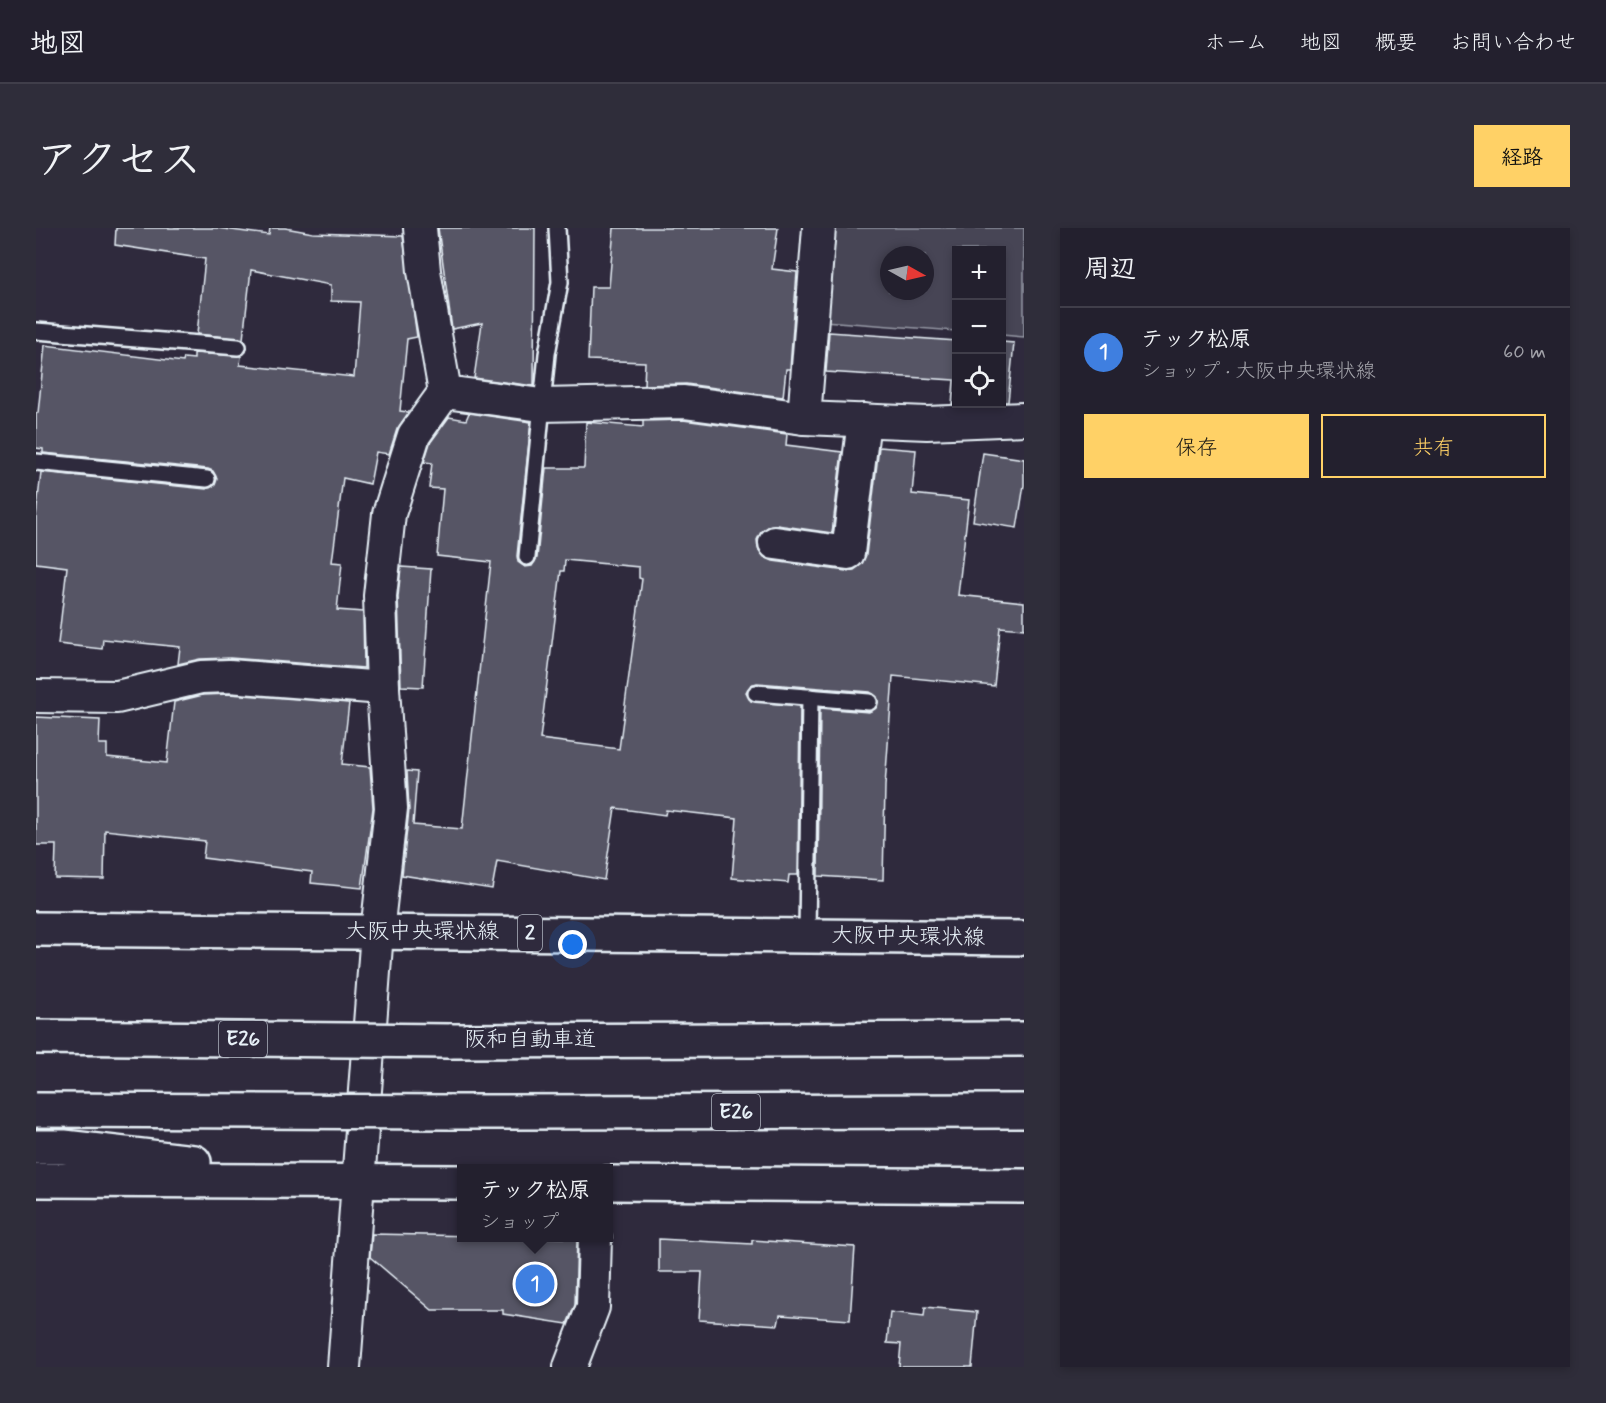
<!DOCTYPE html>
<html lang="ja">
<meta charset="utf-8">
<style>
:root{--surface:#23202e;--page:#2f2d3a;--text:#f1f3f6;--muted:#a3a3aa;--line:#403e4a;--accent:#ffd166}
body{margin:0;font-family:Mynerve,"Klee One",sans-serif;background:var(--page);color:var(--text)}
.controls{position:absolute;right:18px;top:18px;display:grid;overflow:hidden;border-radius:0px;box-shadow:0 3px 9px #0003}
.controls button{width:54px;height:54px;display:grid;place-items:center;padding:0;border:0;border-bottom:2px solid var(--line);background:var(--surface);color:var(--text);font:30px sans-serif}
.compass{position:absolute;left:844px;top:18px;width:54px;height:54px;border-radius:50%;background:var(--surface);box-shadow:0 3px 9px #0003;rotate:98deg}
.you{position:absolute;left:537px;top:717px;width:21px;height:21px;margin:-15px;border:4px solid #fff;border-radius:50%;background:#1a73e8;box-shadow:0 0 0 9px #1a73e833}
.badge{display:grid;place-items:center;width:39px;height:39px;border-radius:50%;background:var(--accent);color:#fff;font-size:20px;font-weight:700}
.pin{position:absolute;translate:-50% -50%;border:3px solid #fff;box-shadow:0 2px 6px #0006}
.popup{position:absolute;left:421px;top:936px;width:156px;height:78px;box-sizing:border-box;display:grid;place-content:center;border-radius:0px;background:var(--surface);filter:drop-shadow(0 2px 4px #0005);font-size:20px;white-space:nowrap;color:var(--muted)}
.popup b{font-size:22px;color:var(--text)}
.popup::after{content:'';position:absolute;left:50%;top:100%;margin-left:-12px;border:12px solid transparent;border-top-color:var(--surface)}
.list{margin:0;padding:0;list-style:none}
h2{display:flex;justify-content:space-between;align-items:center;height:78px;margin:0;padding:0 24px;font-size:26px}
h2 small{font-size:20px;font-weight:400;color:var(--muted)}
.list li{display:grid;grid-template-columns:39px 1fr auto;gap:18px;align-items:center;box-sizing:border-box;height:90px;padding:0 24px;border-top:2px solid var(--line)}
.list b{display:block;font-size:22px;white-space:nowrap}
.list p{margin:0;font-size:20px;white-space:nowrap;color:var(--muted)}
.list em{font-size:20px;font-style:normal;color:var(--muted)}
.actions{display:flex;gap:12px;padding:18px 24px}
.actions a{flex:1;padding:14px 0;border:2px solid var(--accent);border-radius:0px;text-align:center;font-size:21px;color:var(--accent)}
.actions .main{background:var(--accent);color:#111}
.icon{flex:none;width:33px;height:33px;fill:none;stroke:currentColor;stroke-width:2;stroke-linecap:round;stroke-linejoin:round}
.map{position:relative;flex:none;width:988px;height:1139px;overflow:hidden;border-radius:0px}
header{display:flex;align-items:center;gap:36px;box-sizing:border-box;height:84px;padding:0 30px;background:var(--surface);border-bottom:2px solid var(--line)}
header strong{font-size:28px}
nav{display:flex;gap:33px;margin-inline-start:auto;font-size:21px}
.intro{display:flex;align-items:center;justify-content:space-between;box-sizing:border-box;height:144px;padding:0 36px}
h1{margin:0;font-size:42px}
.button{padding:15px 27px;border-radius:0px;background:var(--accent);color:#111;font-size:21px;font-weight:700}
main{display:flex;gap:36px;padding:0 36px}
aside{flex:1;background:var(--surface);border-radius:0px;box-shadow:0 3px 9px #0003}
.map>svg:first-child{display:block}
.green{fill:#464455;stroke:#979aa6;stroke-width:1.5;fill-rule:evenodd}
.building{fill:#575565;stroke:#e8f1f8;stroke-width:1.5;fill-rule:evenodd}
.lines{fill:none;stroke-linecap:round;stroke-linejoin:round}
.lane-casing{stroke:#e8f1f8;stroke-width:20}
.street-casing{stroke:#e8f1f8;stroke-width:36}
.primary-casing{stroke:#e8f1f8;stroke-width:38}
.highway-casing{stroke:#e8f1f8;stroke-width:38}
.lane{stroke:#2f2a3d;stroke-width:15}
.street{stroke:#2f2a3d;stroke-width:32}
.primary{stroke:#2f2a3d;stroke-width:33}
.highway{stroke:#2f2a3d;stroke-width:33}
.highway-bridge-casing{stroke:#e8f1f8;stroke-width:38;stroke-linecap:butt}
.highway-bridge{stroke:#2f2a3d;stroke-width:33}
.labels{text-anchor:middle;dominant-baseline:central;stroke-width:4.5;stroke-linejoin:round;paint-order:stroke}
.shield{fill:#2f2a3d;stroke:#b0b5c0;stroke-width:1.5}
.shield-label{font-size:21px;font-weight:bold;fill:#e8f1f8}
.street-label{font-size:22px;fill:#e8f1f8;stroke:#2f2a3d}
</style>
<header>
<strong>地図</strong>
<nav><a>ホーム</a><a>地図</a><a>概要</a><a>お問い合わせ</a></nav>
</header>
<div class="intro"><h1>アクセス</h1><a class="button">経路</a></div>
<main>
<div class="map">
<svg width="988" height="1139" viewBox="0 0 988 1139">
<rect width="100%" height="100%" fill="#2f2a3d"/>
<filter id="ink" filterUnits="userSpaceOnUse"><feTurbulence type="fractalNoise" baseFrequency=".0167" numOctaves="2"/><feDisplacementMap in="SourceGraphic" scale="12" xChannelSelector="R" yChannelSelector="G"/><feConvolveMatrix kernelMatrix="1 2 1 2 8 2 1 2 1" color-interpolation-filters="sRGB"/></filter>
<g filter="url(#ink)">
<path class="green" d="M796 0H988V109L966 107V22H921L920 103 788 93ZM853 27H889V63H853Z"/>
<g class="building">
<polygon points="80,0 181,0 233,7 234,0 249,0 277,5 367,8 381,109 371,111 364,183 373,184 361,201 353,226 340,224 334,256 307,250 296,334 306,335 301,382 327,384 328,440 194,430 164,431 142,436 144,419 67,411 66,421 22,416 31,339 0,335 0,289 5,244 170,261 179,257 181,251 177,243 172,241 7,225 7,221 0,220 0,185 2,185 9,117 147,134 148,130 158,131 158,125 205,128 204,137 318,149 324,74 295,73 295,57 215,42 207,111 161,106 169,31 79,17"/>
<polygon points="402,0 499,0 498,158 438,150 446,95 416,101"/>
<polygon points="578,0 742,0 736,41 761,44 754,141 750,141 747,169 650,156 608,157 609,134 552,132 555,59 573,59"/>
<polygon points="793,104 921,113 921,176 927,176 916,176 918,152 790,144"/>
<polygon points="966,114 978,115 972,174 966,174"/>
<path d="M433 185 495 194 481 328 482 334 489 339 496 338 501 330 510 240H548L550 194 607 199V193L647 192 751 206 750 217 806 224 796 305 741 297 732 299 725 304 721 312 722 321 728 329 737 333 810 343 818 342 826 336 830 327 843 219 880 222 876 266 933 272 922 367 988 374V401L964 399 958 458 857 448 849 558 847 652 782 648 784 480 833 484 841 479V469L834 464 721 455 715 457 710 464 715 473 764 478 762 647H753L752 655 696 650 701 590 630 582 629 587 579 580 568 652 461 633 456 661 366 647 373 582 371 543 381 544 377 597 426 601 455 334 401 328 407 261 393 260 396 235 388 234 394 215 413 189 430 192ZM529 332 603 339V350L606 351 583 521 504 511 525 343H528Z"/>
<polygon points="947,225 988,231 988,257 981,300 937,293"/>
<polygon points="365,339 395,341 387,459 365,458 362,369"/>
<polygon points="193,466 313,475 306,536 334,539 337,580 326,660 275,655 276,644 167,630 169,613 69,602 68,651 19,650 20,617 0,617 0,489 64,492 63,516 71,516 71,529 131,535 138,474 167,467"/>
<polygon points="336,1006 541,1010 539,1077 531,1096 467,1086 467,1082 396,1082 334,1029"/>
<polygon points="623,1011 716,1016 716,1012 819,1019 814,1092 744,1087 742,1097 663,1092 666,1044 623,1044"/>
<polygon points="889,1079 941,1084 936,1139 863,1139 865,1116 851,1115 854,1084 888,1088"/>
</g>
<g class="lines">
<defs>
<g id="lane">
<polyline points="0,103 202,119"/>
<polyline points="0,234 171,251"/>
<polyline points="491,329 511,126 524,54 521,0"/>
<polyline points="720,465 833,474"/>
<polyline points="771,708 774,469"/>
</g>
<g id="street">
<polyline points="409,164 505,177 648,174 768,190 891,195 988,191"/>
<polyline points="768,190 783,0"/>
<polyline points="739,315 812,325 828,192"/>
<polyline points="0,468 81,469 165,449 193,448 347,460"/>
<polyline points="308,1139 341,704 355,580 347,460 344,368 353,286 378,207 409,164 388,43 384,0"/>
<polyline points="534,1139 557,1079 559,1010"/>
</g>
<g id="primary">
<polyline points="0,701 988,710"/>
<polyline points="0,919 28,919 158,934"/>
<polyline points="0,952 426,954"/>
<polyline points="572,955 988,958"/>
</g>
<g id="highway">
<polyline points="413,813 988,811"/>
<polyline points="413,884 988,883"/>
</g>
</defs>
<use href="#lane" class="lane-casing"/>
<use href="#street" class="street-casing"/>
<use href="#primary" class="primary-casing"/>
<use href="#highway" class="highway-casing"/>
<use href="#lane" class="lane"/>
<use href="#street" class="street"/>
<use href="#primary" class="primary"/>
<use href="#highway" class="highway"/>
<defs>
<g id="highway-bridge">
<polyline points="0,809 413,813"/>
<polyline points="0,882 413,884"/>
</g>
</defs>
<use href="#highway-bridge" class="highway-bridge-casing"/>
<use href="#highway-bridge" class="highway-bridge"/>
</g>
</g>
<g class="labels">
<g class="shield">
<rect x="482" y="687" width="24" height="36" rx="4.5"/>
<rect x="183" y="793" width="48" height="36" rx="4.5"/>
<rect x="676" y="866" width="48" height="36" rx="4.5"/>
</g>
<g class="shield-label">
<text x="494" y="705">2</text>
<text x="207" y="811">E26</text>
<text x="700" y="884">E26</text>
</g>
<g class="street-label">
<text x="386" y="704">大阪中央環状線</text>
<text transform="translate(872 709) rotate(1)">大阪中央環状線</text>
<text x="494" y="812">阪和自動車道</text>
</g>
</g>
</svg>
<div class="controls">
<button>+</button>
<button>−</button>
<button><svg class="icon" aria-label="locate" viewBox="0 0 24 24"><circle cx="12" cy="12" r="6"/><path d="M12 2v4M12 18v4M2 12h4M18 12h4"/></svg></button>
</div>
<svg class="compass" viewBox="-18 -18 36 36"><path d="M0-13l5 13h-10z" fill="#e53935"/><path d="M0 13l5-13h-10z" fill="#a3a3aa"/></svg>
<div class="you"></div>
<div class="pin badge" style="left:499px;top:1056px;background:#3f7fe0">1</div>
<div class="popup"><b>テック松原</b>ショップ</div>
</div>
<aside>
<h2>周辺<small></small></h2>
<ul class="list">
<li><span class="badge" style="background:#3f7fe0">1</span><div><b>テック松原</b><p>ショップ · 大阪中央環状線</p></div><em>60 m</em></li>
</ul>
<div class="actions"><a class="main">保存</a><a>共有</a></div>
</aside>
</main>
